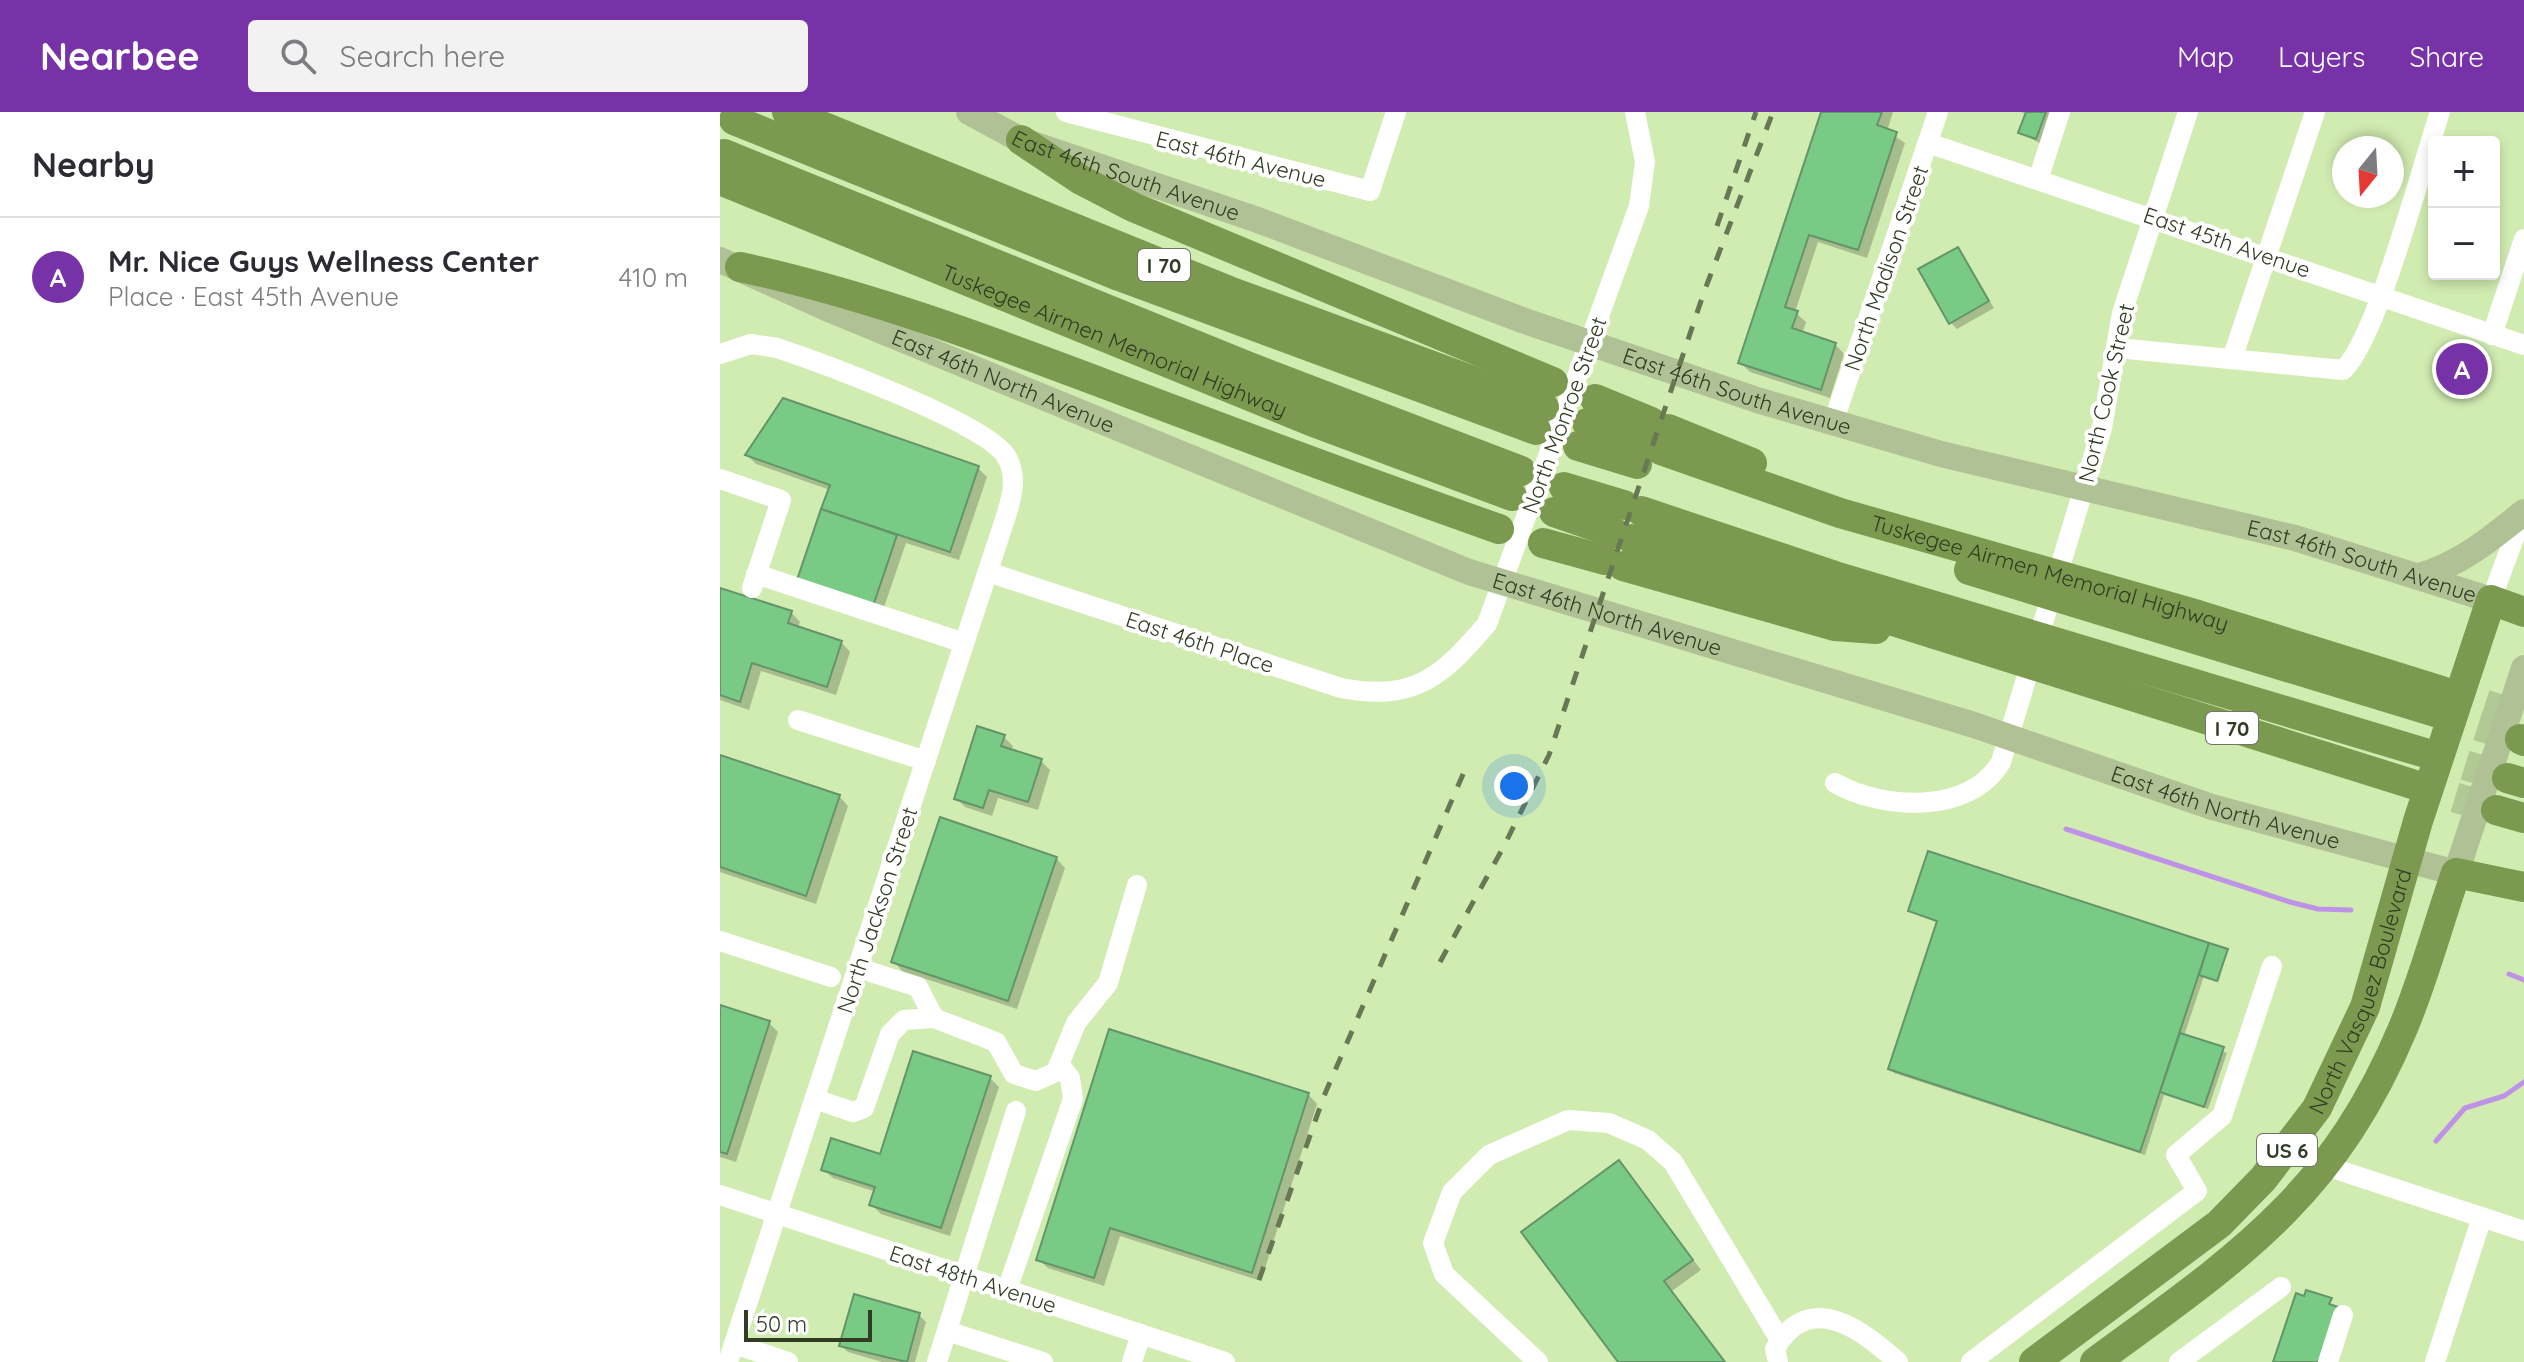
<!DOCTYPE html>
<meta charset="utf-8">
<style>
:root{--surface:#fff;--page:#f2f2f3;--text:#2b2b33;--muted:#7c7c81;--line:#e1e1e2;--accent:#7632a6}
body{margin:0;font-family:Quicksand,sans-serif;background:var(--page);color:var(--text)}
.controls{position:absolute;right:24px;top:24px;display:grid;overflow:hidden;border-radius:8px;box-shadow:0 4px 12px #0003}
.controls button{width:72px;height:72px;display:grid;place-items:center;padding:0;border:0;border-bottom:2px solid var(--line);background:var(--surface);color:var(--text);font:40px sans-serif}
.compass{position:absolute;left:1612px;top:24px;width:72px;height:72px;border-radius:50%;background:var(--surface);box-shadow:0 4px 12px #0003;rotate:198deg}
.scale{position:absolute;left:24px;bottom:20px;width:128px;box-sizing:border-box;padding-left:8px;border:4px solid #323c24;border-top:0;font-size:22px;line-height:28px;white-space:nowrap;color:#323c24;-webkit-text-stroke:6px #fff;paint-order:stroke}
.you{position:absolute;left:794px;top:674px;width:28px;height:28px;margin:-20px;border:6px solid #fff;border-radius:50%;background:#1a73e8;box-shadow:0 0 0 12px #1a73e833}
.badge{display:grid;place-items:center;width:52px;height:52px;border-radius:50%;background:var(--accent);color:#fff;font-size:26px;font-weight:700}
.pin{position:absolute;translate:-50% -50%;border:4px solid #fff;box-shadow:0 2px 8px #0006}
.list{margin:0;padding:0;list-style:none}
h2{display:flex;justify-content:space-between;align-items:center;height:104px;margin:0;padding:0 32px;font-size:34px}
h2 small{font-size:26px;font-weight:400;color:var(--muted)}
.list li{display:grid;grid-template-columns:52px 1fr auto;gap:24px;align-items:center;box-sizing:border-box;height:120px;padding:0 32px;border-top:2px solid var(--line)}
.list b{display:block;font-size:30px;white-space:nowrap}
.list p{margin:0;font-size:26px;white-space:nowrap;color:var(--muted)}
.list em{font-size:26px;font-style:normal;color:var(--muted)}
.icon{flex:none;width:44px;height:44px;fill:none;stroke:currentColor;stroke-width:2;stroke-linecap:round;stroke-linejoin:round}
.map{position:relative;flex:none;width:1804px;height:1250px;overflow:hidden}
header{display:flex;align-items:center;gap:48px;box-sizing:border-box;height:112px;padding:0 40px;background:var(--accent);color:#fff}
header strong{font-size:38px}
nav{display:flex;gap:44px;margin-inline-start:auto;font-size:28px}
.search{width:560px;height:72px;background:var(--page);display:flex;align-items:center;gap:20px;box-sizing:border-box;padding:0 28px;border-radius:8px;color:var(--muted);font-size:30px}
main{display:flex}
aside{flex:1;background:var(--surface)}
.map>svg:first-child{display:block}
.shadow{fill:#0003}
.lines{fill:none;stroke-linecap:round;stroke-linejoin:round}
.stream{stroke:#be92e6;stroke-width:5}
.building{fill:#79ca84;stroke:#64956a;stroke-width:2}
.highway-tunnel{stroke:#b1c995;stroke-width:30;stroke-dasharray:30 15;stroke-linecap:butt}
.minor{stroke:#fff;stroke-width:20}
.major{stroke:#b0c295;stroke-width:26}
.highway{stroke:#7b9a4f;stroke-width:30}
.rail{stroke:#687854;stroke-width:5;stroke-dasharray:14 14;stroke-linecap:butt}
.labels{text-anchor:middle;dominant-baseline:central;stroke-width:8;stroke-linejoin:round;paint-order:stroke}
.shield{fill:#fff;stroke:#707666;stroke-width:2}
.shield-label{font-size:20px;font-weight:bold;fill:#323c24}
.street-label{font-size:22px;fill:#323c24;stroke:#fff}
</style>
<header>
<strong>Nearbee</strong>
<div class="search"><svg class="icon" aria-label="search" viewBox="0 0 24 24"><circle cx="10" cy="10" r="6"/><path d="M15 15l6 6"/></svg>Search here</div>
<nav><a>Map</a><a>Layers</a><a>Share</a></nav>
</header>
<main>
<aside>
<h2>Nearby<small></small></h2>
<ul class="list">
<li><span class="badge">A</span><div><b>Mr. Nice Guys Wellness Center</b><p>Place · East 45th Avenue</p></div><em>410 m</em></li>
</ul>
</aside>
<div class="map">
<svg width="1804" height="1250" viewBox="0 0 1804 1250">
<rect width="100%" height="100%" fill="#d1ecb1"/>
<g class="shadow">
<polygon points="1103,0 1173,0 1167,19 1185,31 1147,146 1098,130 1075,200 1086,210 1082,222 1115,232 1124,242 1110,286 1030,260 1021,251"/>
<polygon points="1300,0 1334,0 1323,33 1301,21 1307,2"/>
<polygon points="1238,138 1274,196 1237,217 1230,210"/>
<polygon points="1755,248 1764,257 1756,282 1740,277 1730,268"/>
<polygon points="27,343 258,356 267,365 239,448 186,431 162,501 79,468 110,378 36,352"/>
<polygon points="0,478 71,500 80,510 78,516 121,530 130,540 116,583 41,559 29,598 0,588"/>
<polygon points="284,625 293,634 291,639 321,649 330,658 318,698 278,686 272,704 245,695 236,686"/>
<polygon points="0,645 119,684 128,694 96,792 0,760"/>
<polygon points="1209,741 1507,839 1499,869 1484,864 1464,924 1507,941 1488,997 1444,983 1425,1043 1174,961 1170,957 1218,811 1190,799"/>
<polygon points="336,746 345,756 297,897 182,859 173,849"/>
<polygon points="0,895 49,911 58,920 16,1050 0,1045"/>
<polygon points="270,966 279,975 230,1124 161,1102 152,1093 156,1080 113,1066 103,1057 161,1044"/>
<polygon points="588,982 597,992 541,1169 400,1124 384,1174 328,1156 318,1147"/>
<polygon points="899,1050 981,1158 952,1179 1005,1250 901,1250"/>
<polygon points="199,1203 206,1210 195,1250 162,1250 128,1240 121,1234"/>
</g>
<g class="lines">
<g class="stream">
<polyline points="1346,717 1570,790 1598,797 1631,798"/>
<polyline points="1789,862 1804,868"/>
<polyline points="1716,1029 1745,996 1784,984 1804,970"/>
</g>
</g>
<g class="building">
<polygon points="1101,0 1162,0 1157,13 1177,20 1138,138 1089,123 1065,195 1078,199 1072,216 1116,231 1101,278 1018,251"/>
<polygon points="1306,0 1326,0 1316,27 1298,21"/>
<polygon points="1238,135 1269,189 1229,212 1198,157"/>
<polygon points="1737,240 1756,246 1747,275 1728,269"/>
<polygon points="63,286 259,354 230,440 101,397 110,373 25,343"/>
<polygon points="101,397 177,423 153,494 77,468"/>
<polygon points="0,476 72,499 68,511 122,529 107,575 32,551 20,590 0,583"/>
<polygon points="257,614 285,623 281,634 322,647 308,690 269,678 263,696 234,687"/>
<polygon points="0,643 120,683 86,784 0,755"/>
<polygon points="220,705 337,745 288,889 171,850"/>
<polygon points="1208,739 1489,831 1420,1040 1168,957 1217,809 1188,799"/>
<polygon points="1489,831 1508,837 1497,869 1479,863"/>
<polygon points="0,893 50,909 7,1042 0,1040"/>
<polygon points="389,917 589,981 532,1161 390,1116 374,1166 316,1148"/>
<polygon points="1460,921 1504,935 1484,995 1440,980"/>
<polygon points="193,939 271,964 221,1116 149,1093 155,1075 101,1058 111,1026 160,1042"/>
<polygon points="899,1048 973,1148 944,1169 1005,1250 898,1250 801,1120"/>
<polygon points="1586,1178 1612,1186 1609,1192 1618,1195 1599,1250 1553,1250 1576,1181 1584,1184"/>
<polygon points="134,1182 200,1201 187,1250 119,1234"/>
</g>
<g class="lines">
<g class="highway-tunnel">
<polyline points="1722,579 1804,605"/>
<polyline points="1715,600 1800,627"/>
<polyline points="1702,640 1787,666"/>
<polyline points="1692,672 1776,698"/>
</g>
<g class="minor">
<polyline points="346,0 650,79 676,0"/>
<polyline points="1208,31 1804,233"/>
<polyline points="1318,68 1340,0"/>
<polyline points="1772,223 1804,127"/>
<path d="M1397 236 1623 258C1657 227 1702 53 1720 0"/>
<path d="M0 242 31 232 57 236C99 250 266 311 286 344 298 363 292 385 286 404L8 1250"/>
<polyline points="1512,247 1595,0"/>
<polyline points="1113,311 1218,0"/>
<polyline points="0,367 61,388 32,476"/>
<path d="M268 460 621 576C696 590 722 564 767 512L919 94 925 50 915 0"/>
<polyline points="36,462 244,531"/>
<polyline points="1771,488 1803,402"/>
<polyline points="78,608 206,649"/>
<path d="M1115 671C1162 698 1250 703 1281 650L1382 316 1402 201 1468 0"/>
<polyline points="0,829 111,865"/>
<polyline points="138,856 198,875 214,906"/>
<polyline points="95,987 133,1000 144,996 170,922 184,908 214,906 276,930 294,962 316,969 336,960 356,911 388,871 417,773"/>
<polyline points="1606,1054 1804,1119"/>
<polyline points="0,1083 505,1250"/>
<polyline points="287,1178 353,987 350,966 339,952"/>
<polyline points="227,1219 323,1250"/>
<polyline points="14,1232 68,1250"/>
<polyline points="217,1250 296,999"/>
<polyline points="412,1250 421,1222"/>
<polyline points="818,1250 724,1162 713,1131 732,1080 769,1043 848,1008 889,1011 928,1028 953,1050 1060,1228"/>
<path d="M1058 1250 1055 1237C1090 1176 1143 1219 1178 1250"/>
<polyline points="1251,1250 1477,1079 1456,1043 1502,1004 1552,854"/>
<polyline points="1459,1250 1561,1175"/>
<polyline points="1608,1250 1623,1203"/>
<polyline points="1715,1250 1762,1105"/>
</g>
<g class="major">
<path id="s1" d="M249 0 301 28 535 107 802 208 1037 288 1221 342 1575 426 1771 488"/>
<path id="s2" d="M0 148 106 196 749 460 1254 613 1492 695 1736 761 1804 556"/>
<path d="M1699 464C1741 452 1770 427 1804 400"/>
</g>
<g class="highway">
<polyline points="67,0 509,179 824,295"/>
<polyline points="14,8 399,164 816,318"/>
<polyline points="301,28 361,68 413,95 833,270"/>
<polyline points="4,42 529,255 801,359"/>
<path id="s3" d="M0 68 596 311 792 384"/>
<path d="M20 155C159 185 289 236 422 286 541 331 660 375 779 417"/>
<polyline points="875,287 931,310"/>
<polyline points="867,311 924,331"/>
<polyline points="948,317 1032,351"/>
<polyline points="858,334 917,352"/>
<path id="s4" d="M941 338 1120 401 1478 503 1722 579"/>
<polyline points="844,375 904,393"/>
<polyline points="921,399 1115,464 1702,640"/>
<polyline points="834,400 895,421"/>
<polyline points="912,427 1692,672"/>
<polyline points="823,431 885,448"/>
<polyline points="903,454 1115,514 1156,517"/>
<polyline points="1249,458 1715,600"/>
<polyline points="1800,627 1804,629"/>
<polyline points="1787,666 1804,671"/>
<polyline points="1776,698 1804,706"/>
<path id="s5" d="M1314 1250 1499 1112 1543 1067 1597 996 1645 895 1698 709 1771 488 1804 500"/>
<path d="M1375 1250C1517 1146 1612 1085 1683 916 1704 866 1718 812 1736 761L1804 775"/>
</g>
<g class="rail">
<polyline points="997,114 1036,0"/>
<polyline points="720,850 784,734 829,643 984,180 1053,0"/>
<polyline points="539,1168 604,984 744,660"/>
</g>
</g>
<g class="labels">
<g class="shield">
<rect x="418" y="137" width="52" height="32" rx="6"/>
<rect x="1486" y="600" width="52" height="32" rx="6"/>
<rect x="1537" y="1022" width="60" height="32" rx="6"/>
</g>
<g class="shield-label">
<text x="444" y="153">I 70</text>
<text x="1512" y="616">I 70</text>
<text x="1567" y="1038">US 6</text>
</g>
<g class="street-label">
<text transform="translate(521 47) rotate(14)">East 46th Avenue</text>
<text stroke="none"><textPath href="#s1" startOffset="170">East 46th South Avenue</textPath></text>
<text transform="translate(1507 130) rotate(19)">East 45th Avenue</text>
<text transform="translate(1166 156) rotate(-71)">North Madison Street</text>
<text stroke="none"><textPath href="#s3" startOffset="426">Tuskegee Airmen Memorial Highway</textPath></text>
<text stroke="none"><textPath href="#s2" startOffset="308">East 46th North Avenue</textPath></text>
<text stroke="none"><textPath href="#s1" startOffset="818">East 46th South Avenue</textPath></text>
<text transform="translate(1386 281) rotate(-77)">North Cook Street</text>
<text transform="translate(844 303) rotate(-70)">North Monroe Street</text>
<text stroke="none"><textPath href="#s1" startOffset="1466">East 46th South Avenue</textPath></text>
<text stroke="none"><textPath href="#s4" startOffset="408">Tuskegee Airmen Memorial Highway</textPath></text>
<text stroke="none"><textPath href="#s2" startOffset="956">East 46th North Avenue</textPath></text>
<text transform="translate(480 530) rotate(18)">East 46th Place</text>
<text stroke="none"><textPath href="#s2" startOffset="1604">East 46th North Avenue</textPath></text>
<text transform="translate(157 798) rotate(-72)">North Jackson Street</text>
<text stroke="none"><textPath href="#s5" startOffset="508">North Vasquez Boulevard</textPath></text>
<text transform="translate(253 1167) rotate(18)">East 48th Avenue</text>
</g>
</g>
</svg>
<div class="controls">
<button>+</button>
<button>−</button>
</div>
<svg class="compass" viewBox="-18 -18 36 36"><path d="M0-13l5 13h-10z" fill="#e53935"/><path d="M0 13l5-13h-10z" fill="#7c7c81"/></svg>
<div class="scale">50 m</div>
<div class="you"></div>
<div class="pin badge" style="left:1742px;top:257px">A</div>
</div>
</main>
